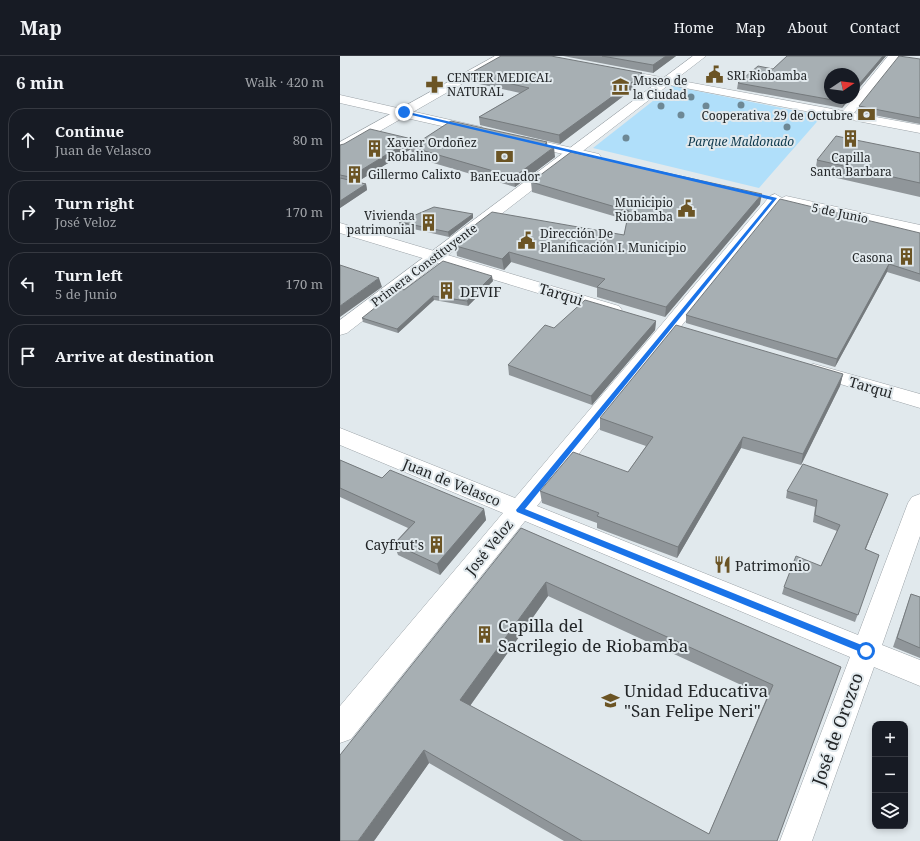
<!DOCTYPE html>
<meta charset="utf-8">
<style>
:root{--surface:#171b24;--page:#20242c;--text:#f1f3f6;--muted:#9ea1a6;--line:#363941}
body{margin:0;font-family:"Noto Serif",serif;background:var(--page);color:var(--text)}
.controls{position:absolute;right:12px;bottom:12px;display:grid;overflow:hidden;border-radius:8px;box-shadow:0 2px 6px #0003}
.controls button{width:36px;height:36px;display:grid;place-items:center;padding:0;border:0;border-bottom:1px solid var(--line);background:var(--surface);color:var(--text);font:20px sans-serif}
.compass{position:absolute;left:484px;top:12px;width:36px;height:36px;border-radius:50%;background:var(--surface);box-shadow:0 2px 6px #0003;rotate:77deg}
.stop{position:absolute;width:12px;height:12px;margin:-9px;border:3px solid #1a73e8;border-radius:50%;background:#fff}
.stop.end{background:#1a73e8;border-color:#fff;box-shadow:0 1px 4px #0008}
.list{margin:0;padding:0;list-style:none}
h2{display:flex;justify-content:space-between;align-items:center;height:52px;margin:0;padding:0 16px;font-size:17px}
h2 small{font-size:13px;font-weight:400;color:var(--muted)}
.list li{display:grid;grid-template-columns:26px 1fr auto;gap:12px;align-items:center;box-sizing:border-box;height:64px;margin:0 8px 8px;padding:0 8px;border:1px solid var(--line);border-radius:16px}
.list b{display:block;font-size:15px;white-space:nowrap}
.list p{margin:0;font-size:13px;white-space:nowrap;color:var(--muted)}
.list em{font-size:13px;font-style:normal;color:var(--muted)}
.icon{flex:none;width:22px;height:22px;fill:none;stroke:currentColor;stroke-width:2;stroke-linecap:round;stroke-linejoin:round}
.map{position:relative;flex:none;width:580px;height:785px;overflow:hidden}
header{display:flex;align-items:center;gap:24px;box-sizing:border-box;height:56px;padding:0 20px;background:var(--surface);border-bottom:1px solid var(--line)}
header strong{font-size:19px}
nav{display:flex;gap:22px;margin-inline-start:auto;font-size:14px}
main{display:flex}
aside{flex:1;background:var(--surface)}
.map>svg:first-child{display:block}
.green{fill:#b0dffa}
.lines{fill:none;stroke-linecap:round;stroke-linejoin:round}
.minor-casing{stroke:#9ca3a8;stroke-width:1}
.major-casing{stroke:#9ca3a8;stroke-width:1}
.minor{fill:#fff;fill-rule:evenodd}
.major{fill:#fff;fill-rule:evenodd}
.tree{fill:#6d8895}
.wall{fill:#90969a;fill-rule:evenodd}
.shaded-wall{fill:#757a7d}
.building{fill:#a7afb3;stroke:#757a7d;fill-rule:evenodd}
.route{fill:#1a73e8}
.labels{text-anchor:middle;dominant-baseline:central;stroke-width:4;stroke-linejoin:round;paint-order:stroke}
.far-poi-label{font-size:12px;fill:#222527;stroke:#e1e9ed;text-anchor:start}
.far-park-label{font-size:12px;font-style:italic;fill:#0e394d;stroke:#e1e9ed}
.far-street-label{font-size:12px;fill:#222527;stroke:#e1e9ed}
.poi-label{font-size:14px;fill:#222527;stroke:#e1e9ed;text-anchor:start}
.street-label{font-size:14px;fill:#222527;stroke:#e1e9ed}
.near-poi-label{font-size:17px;fill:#222527;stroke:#e1e9ed;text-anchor:start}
.near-street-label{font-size:17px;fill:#222527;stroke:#e1e9ed}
</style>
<header>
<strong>Map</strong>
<nav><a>Home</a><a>Map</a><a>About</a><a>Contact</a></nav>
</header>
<main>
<aside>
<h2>6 min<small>Walk · 420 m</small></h2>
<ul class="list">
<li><svg class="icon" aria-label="ahead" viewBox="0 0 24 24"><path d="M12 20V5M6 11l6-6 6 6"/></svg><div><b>Continue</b><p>Juan de Velasco</p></div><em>80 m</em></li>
<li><svg class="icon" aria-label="right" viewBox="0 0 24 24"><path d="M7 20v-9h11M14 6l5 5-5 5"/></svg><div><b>Turn right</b><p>José Veloz</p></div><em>170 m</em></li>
<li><svg class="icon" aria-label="left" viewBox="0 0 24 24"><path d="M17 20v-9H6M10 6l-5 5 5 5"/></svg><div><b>Turn left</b><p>5 de Junio</p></div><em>170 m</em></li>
<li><svg class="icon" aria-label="arrive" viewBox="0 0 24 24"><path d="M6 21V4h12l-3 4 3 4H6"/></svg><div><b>Arrive at destination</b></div></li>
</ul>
</aside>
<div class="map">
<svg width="580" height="785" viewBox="0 0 580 785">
<rect width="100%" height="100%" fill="#e1e9ed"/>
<polygon class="green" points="332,30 482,60 419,132 253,92"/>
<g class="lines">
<defs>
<g id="minor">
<polygon points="548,0 560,0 514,57 580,69 580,77 272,18 268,17 266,15 268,13 272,12 503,55"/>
<polygon points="0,39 137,70 142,71 144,74 142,77 137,78 0,47"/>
<polygon points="184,81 259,98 261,101 259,104 254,105 179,88 177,85 179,82"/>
<polygon points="435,138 442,142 446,140 580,169 580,179 440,147 197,450 518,579 568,447 572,441 580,438 580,480 542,589 580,604 580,630 534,611 472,785 440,785 510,601 185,465 11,683 0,687 0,650 163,457 0,389 0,372 175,442 430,140"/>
<polygon points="0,167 279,250 282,254 279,258 273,259 267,258 0,177"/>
<polygon points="474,308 580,338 580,352 467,318 464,314 467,310"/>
</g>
<g id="major">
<polygon points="155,0 169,0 167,2 5,95 0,96 0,86"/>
<polygon points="353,0 366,0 7,277 0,279 0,264"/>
</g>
</defs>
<use href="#minor" class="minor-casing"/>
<use href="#major" class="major-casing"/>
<use href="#minor" class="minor"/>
<use href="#major" class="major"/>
</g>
<g class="tree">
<circle cx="351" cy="41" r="3.5"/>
<circle cx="401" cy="49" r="3.5"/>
<circle cx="321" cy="50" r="3.5"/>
<circle cx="366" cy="50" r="3.5"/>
<circle cx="341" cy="59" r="3.5"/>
<circle cx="447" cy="71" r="3.5"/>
<circle cx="286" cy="82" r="3.5"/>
</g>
<g class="wall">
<polygon points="223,0 336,0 313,17"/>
<polygon points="447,0 546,0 502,52 397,33 398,27 433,13"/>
<polygon points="580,3 580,68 518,56 519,50"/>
<polygon points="129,18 302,19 302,26 220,88 140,69 139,61 180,37 130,26"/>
<polygon points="0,89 207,89 215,101 175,131 73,101 71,93 17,126 26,128 27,134 0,152"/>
<polygon points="580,97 580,141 475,117 477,104"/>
<polygon points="191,126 420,148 325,261 257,241 257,232 171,206 164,214 117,200 116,190 128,181 127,175 284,179 287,164 192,136"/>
<polygon points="133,158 133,162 109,181 60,170 59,166"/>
<polygon points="580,177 580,226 547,216 495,311 346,267 346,259"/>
<polygon points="153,225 128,250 94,244 58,277 23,266 22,262 64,234"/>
<polygon points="316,265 315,274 252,349 169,319 168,309 214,272"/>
<polygon points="503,318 500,330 461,409 401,392 337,502 257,472 257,467 202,447 200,435 288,416 306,390 260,374 260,362"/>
<polygon points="0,404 42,422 144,453 146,464 100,519 58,499 54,488 68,472 0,441"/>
<polygon points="447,435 545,445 525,493 539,499 515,566 442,538 444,531 481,510 497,475 473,466 475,451 446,442"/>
<path d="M181 472 501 611 437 785H224L89 707 34 785ZM208 540 427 641 369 778 130 650Z"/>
<polygon points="571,538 580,541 580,602 553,591 568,547"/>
</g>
<g class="shaded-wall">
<polygon points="326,0 336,0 313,17 313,9"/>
<polygon points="543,0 546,0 514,38 514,34"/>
<polygon points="302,17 302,26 220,88 219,79"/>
<polygon points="507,42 511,42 502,52 504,46"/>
<polygon points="72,83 74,91 71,91 71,93 12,129 10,121"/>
<polygon points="207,86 208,96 214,91 215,101 175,131 174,121 204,89"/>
<polygon points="26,128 27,134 0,152 0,145"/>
<polygon points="422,138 420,148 325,261 326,251"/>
<polygon points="133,158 133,162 109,181 108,176"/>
<polygon points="169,196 171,206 164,214 162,203"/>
<polygon points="549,208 547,216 495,311 497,303"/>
<polygon points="152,220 153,225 128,250 127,245"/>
<polygon points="39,222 42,231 0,261 0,250"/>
<polygon points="93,240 94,244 58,277 57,273"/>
<polygon points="316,265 315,274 252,349 251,340"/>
<polygon points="503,318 500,330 461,409 463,398"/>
<polygon points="403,381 401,392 337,502 338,491"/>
<polygon points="548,438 545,445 523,500 525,493"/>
<polygon points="144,453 146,464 100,519 97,508"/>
<polygon points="206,526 208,540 124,658 120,644"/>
<polygon points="84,694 89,707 34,785 18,785"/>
</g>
<g class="building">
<polygon points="161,0 211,0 302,17 300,18 302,19 219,79 139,61 189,32 129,18"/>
<polygon points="262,0 326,0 313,9"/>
<polygon points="447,0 543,0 514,34 514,18 490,18 490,42 507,42 504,46 398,27 418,10 433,13"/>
<polygon points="559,0 580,3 580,62 519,50"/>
<polygon points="111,65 207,86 204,89 214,91 174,121 71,91"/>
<polygon points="30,73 72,83 10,121 0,119 0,89 4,88"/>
<polygon points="496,80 580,97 580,127 477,104"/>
<polygon points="231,96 422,138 326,251 257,231 265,223 169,196 162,203 116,190 134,176 127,175 152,156 284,179 289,155 191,126"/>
<polygon points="0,122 26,128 0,145"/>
<polygon points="440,143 580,177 580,218 549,208 497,303 346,259"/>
<polygon points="94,151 133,158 108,176 59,166"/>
<polygon points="103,205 152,220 127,245 93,240 57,273 22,262 60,232 64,234"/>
<polygon points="0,209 39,222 0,250"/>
<polygon points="245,244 316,265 251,340 168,309 205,269 214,272"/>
<polygon points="336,269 503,318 463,398 403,381 338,491 257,460 259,457 200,435 233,396 288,416 313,381 260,362"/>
<polygon points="0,404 42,422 50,414 144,453 97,508 54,488 75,466 0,432"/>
<polygon points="463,408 548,438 525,493 539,499 518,559 444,531 456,500 481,510 500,469 475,459 477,444 447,435"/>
<path d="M181 472 501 611 437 785H242L84 694 18 785H0V699ZM206 526 433 629 369 778 120 644Z"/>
<polygon points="571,538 580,541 580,592 557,582"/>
</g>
<polygon class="route" points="64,55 437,142 185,453 529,592 529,597 523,597 177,456 176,454 432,144 63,57"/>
<defs>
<symbol id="civic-bare" viewBox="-9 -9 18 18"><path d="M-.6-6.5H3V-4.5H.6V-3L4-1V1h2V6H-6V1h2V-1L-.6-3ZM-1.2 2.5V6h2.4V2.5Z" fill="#6b5424" stroke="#e1e9ed" stroke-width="2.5" paint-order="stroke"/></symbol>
<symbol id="pharmacy-bare" viewBox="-9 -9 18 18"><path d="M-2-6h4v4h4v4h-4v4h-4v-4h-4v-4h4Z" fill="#6b5424" stroke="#e1e9ed" stroke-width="2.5" paint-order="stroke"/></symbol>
<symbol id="museum-bare" viewBox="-9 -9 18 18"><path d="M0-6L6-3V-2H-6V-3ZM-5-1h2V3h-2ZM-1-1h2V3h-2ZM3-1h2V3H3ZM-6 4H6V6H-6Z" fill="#6b5424" stroke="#e1e9ed" stroke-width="2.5" paint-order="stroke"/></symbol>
<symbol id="bank-bare" viewBox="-9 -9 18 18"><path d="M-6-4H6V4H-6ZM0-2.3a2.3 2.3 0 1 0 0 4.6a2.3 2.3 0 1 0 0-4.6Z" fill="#6b5424" stroke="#e1e9ed" stroke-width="2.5" paint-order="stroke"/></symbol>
<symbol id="building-bare" viewBox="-9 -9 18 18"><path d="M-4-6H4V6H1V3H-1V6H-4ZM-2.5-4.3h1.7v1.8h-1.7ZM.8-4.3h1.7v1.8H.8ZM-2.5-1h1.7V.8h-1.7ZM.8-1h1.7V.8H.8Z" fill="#6b5424" stroke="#e1e9ed" stroke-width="2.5" paint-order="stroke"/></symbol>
<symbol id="restaurant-bare" viewBox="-9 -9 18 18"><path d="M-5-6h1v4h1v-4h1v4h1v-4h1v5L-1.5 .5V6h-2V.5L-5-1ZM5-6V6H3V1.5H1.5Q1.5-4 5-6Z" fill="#6b5424" stroke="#e1e9ed" stroke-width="2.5" paint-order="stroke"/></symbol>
<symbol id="university-bare" viewBox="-9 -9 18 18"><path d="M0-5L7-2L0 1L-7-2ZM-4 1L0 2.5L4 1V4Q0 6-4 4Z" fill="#6b5424" stroke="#e1e9ed" stroke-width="2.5" paint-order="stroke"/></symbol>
</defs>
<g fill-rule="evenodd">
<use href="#civic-bare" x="362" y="6" width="25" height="25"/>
<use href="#pharmacy-bare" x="82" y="16" width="25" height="25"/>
<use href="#museum-bare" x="268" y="18" width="25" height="25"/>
<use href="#bank-bare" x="514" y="46" width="25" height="25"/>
<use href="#building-bare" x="498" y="70" width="25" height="25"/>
<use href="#building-bare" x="22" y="80" width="25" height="25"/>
<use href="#bank-bare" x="152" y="88" width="25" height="25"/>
<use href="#building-bare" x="2" y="106" width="25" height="25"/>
<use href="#civic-bare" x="334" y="140" width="25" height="25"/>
<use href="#building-bare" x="76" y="154" width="25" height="25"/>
<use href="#civic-bare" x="174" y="172" width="25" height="25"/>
<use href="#building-bare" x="554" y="188" width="25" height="25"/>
<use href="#building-bare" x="94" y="222" width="25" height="25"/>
<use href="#building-bare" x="84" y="476" width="25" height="25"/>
<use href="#restaurant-bare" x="370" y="496" width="25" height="25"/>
<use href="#building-bare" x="132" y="566" width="25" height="25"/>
<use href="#university-bare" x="258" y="632" width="25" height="25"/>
</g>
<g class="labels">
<g class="far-poi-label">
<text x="387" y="19">SRI Riobamba</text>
<text x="107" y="21">CENTER MEDICAL<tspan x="107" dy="14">NATURAL</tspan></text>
<text x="293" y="24">Museo de<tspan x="293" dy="14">la Ciudad</tspan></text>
<text x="513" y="59" text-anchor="end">Cooperativa 29 de Octubre</text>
<text x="47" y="86">Xavier Ordoñez<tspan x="47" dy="14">Robalino</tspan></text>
<text x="511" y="101" text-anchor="middle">Capilla<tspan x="511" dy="14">Santa Barbara</tspan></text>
<text x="28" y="118">Gillermo Calixto</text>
<text x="165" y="120" text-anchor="middle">BanEcuador</text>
<text x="333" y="146" text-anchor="end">Municipio<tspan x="333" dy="14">Riobamba</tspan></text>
<text x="75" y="159" text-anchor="end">Vivienda<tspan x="75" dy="14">patrimonial</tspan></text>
<text x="200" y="177">Dirección De<tspan x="200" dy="14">Planificación I. Municipio</tspan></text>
<text x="553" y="201" text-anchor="end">Casona</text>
</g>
<g class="far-park-label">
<text x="401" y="85">Parque Maldonado</text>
</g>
<g class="far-street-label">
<text transform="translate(500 157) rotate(12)">5 de Junio</text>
<text transform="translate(84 209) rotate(-37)">Primera Constituyente</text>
</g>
<g class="poi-label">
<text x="120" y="235">DEVIF</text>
<text x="84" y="488" text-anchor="end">Cayfrut's</text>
<text x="395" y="509">Patrimonio</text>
</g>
<g class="street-label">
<text transform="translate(221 238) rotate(17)">Tarqui</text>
<text transform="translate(531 331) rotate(16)">Tarqui</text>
<text transform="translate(112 426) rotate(22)">Juan de Velasco</text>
<text transform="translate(149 491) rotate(-51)">José Veloz</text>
</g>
<g class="near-poi-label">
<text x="158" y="569">Capilla del<tspan x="158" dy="20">Sacrilegio de Riobamba</tspan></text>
<text x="284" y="634">Unidad Educativa<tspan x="284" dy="20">"San Felipe Neri"</tspan></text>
</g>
<g class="near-street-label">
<text transform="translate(497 673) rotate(-70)">José de Orozco</text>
</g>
</g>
</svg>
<div class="controls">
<button>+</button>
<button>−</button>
<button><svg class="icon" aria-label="layers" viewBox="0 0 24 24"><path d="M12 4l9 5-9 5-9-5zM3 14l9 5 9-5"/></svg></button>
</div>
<svg class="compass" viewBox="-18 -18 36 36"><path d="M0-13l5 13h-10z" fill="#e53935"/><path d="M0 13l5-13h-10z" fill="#9ea1a6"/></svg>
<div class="stop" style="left:526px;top:595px"></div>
<div class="stop end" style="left:64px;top:56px"></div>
</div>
</main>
